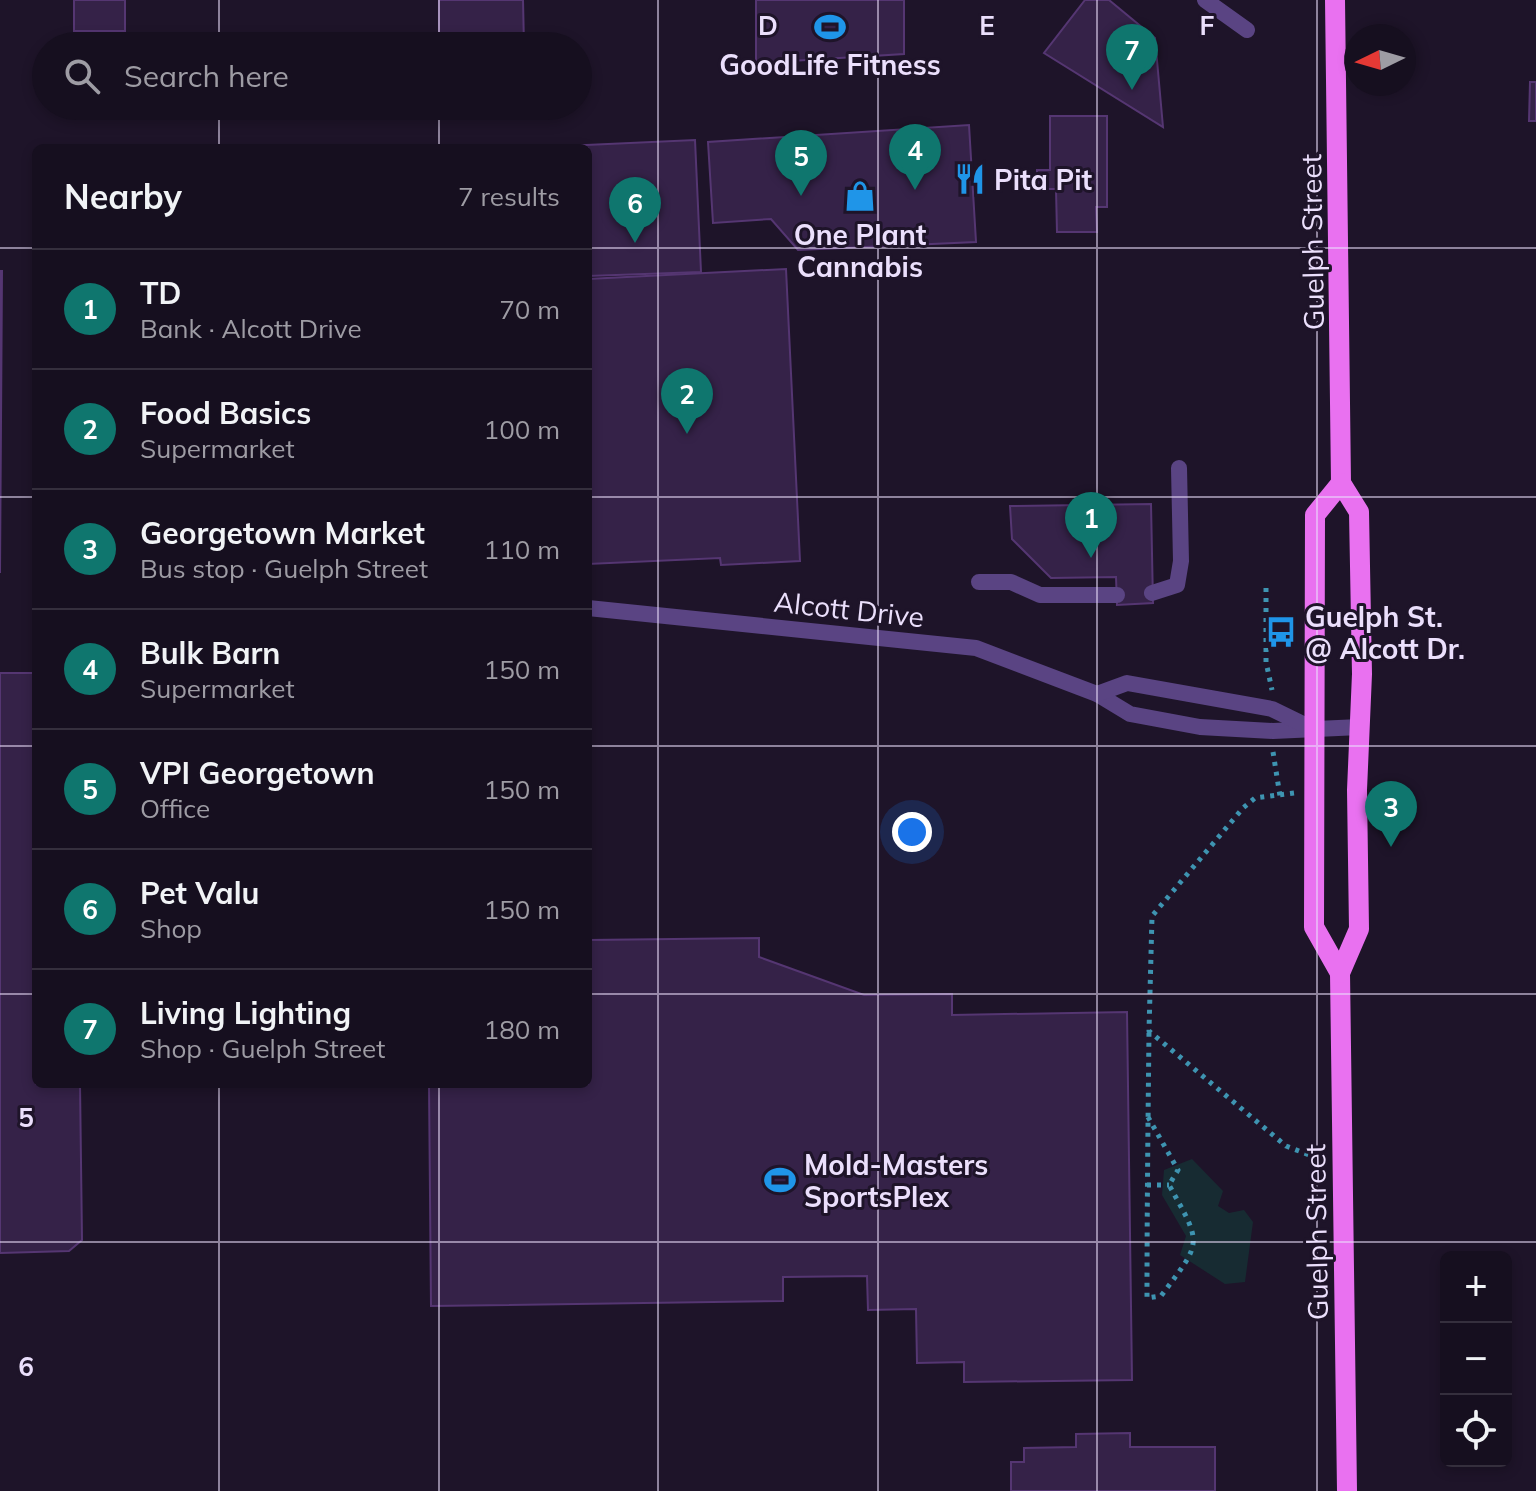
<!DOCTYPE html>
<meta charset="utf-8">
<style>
:root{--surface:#160f1f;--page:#231d2c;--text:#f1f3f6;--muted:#9e9ca4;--line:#352f3d;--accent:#0f766e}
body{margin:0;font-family:Mulish,sans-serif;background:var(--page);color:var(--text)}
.controls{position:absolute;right:24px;bottom:24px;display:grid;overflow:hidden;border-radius:12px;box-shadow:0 4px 12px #0003}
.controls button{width:72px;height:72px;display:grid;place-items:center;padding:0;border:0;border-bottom:2px solid var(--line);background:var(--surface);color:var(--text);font:40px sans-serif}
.compass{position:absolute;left:1344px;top:24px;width:72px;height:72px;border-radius:50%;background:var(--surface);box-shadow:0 4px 12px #0003;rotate:265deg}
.you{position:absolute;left:912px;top:832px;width:28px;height:28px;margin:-20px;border:6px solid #fff;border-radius:50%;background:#1a73e8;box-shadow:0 0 0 12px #1a73e833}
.badge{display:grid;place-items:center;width:52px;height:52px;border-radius:50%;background:var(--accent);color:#fff;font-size:26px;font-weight:700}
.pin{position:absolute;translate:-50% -66px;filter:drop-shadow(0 2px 4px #0008)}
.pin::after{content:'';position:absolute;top:42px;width:28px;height:24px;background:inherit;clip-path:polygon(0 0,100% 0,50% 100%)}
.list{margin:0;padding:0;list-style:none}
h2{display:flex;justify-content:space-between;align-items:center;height:104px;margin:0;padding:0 32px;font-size:34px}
h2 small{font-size:26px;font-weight:400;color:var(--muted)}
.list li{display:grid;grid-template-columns:52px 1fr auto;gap:24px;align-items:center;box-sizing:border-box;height:120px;padding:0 32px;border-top:2px solid var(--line)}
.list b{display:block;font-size:30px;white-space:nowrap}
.list p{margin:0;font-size:26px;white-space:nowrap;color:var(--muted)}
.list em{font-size:26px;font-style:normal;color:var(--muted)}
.icon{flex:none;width:44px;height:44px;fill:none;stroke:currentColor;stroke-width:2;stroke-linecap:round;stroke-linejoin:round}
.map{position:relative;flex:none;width:1536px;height:1491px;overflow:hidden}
.search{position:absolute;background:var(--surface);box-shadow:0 4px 12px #0003;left:32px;top:32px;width:560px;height:88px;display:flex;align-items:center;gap:20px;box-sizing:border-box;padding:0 28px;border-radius:44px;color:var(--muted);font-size:30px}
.panel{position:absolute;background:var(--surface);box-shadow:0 4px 12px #0003;left:32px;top:144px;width:560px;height:944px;border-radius:12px}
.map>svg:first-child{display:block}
.green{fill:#172b32}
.building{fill:#352248;stroke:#553672;stroke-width:2}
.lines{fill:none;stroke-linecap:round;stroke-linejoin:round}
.path{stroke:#3e94b1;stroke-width:5;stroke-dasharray:4 6;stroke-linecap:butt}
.service{stroke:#5a4483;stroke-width:16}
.minor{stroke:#5a4483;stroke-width:16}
.primary{stroke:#e971f0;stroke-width:20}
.grid{fill:none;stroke:#ebdffc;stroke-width:2;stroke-opacity:0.55}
.labels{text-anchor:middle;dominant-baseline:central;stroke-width:6;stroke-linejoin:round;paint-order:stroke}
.poi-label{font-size:28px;font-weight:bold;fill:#ebdffc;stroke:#1e1429;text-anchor:start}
.street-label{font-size:28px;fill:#ebdffc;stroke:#1e1429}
.grid-label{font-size:26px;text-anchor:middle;font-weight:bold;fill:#ebdffc;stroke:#1e1429;stroke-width:6;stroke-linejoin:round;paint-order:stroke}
</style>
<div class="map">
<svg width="1536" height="1491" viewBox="0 0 1536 1491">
<rect width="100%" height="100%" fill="#1e1429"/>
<polygon class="green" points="1192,1159 1223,1191 1218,1206 1229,1213 1244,1210 1253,1222 1245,1282 1225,1284 1180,1255 1186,1236 1162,1195 1164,1170"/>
<g class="building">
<rect x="74" y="0" width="51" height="31"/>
<polygon points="439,0 523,0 524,46 439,46"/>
<polygon points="756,0 904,0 904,54 756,63"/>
<polygon points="1085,0 1109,0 1155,38 1163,127 1044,53"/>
<polygon points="1530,82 1536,82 1536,121 1529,121"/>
<polygon points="1050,116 1107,116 1107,207 1096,207 1097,232 1057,232 1056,189 1037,189 1037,170 1050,170"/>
<polygon points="969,125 976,242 798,250 771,219 713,223 708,142"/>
<polygon points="695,140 701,272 588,276 588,148 542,147"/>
<polygon points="786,269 800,561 721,565 720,558 588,564 588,279"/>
<polygon points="0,271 2,271 0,573"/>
<polygon points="1151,504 1153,603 1117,605 1116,577 1051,578 1012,539 1010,506"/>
<polygon points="0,673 36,673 36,1084 80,1084 82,1240 69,1251 0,1253"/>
<polygon points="759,938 759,957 864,995 952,994 952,1015 1127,1012 1132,1380 964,1382 964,1362 917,1363 916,1309 868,1310 867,1276 783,1277 783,1301 431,1306 429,1084 588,1084 588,940"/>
<polygon points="1130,1433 1130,1447 1215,1447 1215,1491 1011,1491 1011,1462 1024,1462 1024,1448 1076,1447 1076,1434"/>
</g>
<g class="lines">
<g class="path">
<polyline points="1266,588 1266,662 1272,690"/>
<polyline points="1273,752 1280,796"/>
<polyline points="1294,793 1255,798 1243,808 1152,916 1149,1031 1286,1146 1320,1159"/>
<path d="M1148 1117 1178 1170 1169 1185C1203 1246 1202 1241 1161 1296L1147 1298C1147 1209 1148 1121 1149 1032"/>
<polyline points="1147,1185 1169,1185"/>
</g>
<g class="service">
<polyline points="1205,0 1247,30"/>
<polyline points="979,582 1011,582 1040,595 1117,595"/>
<polyline points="1152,593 1177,585 1181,561 1179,468"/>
</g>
<g class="minor">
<polyline points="588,608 976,648 1097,694 1130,714 1200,727 1273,731 1360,727"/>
<polyline points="1097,694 1127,683 1272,709 1311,728"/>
</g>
<g class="primary">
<polyline points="1335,0 1341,483 1359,512 1362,674 1357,790 1359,929 1340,973 1347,1491"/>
<polyline points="1340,973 1314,927 1315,515 1341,483"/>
</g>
</g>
<path class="grid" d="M219 0V46M439 0V46M658 0V1491M878 0V1491M1097 0V1491M1317 0V1491M219 106V148M439 106V148M0 248H36M588 248H1536M0 497H36M588 497H1536M0 746H36M588 746H1536M0 994H36M588 994H1536M219 1084V1491M439 1084V1491M0 1242H1536"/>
<defs>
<symbol id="stadium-bare" viewBox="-9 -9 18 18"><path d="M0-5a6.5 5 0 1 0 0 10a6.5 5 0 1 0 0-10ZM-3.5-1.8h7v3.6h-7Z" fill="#1f95e8" stroke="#1e1429" stroke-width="2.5" paint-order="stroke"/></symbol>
<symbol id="restaurant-bare" viewBox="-9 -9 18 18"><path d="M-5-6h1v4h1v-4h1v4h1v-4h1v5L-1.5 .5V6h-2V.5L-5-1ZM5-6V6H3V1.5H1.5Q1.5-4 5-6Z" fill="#1f95e8" stroke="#1e1429" stroke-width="2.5" paint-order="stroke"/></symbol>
<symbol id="shop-bare" viewBox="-9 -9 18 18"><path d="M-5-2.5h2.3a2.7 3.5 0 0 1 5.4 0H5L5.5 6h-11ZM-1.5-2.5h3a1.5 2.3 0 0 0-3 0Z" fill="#1f95e8" stroke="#1e1429" stroke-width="2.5" paint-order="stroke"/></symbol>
<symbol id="bus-bare" viewBox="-9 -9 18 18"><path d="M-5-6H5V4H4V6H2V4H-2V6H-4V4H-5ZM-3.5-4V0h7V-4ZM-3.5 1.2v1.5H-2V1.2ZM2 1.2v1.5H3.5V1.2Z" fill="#1f95e8" stroke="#1e1429" stroke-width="2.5" paint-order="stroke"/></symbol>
</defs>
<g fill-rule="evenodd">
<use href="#stadium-bare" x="808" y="5" width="44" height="44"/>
<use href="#restaurant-bare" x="948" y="157" width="44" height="44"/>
<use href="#shop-bare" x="838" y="174" width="44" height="44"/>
<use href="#bus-bare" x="1259" y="610" width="44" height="44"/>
<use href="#stadium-bare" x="758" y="1158" width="44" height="44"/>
</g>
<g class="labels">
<g class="poi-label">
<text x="830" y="64" text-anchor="middle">GoodLife Fitness</text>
<text x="994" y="179">Pita Pit</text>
<text x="860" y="234" text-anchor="middle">One Plant<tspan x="860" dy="32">Cannabis</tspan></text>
<text x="1305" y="616">Guelph St.<tspan x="1305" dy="32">@ Alcott Dr.</tspan></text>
<text x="804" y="1164">Mold-Masters<tspan x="804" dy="32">SportsPlex</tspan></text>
</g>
<g class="street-label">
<text transform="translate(1312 242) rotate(-91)">Guelph Street</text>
<text transform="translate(849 609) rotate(6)">Alcott Drive</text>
<text transform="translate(1316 1232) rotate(-91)">Guelph Street</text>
</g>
</g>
<g class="grid-label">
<text x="768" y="35">D</text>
<text x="987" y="35">E</text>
<text x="1207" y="35">F</text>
<text x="26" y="1127">5</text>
<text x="26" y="1376">6</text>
</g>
</svg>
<div class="controls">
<button>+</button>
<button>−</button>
<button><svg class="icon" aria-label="locate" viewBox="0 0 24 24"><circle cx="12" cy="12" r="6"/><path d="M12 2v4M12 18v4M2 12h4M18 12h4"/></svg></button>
</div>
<svg class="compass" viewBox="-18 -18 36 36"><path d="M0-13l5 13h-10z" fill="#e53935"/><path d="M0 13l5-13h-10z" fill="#9e9ca4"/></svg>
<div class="you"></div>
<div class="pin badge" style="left:1091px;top:558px">1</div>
<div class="pin badge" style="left:687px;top:434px">2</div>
<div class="pin badge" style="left:1391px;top:847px">3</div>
<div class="pin badge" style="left:915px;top:190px">4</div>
<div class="pin badge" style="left:801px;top:196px">5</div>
<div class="pin badge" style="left:635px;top:243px">6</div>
<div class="pin badge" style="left:1132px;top:90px">7</div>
<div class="search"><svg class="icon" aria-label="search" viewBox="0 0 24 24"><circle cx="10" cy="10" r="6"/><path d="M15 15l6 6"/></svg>Search here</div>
<section class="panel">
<h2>Nearby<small>7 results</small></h2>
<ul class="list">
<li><span class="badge">1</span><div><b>TD</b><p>Bank · Alcott Drive</p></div><em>70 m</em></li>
<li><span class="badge">2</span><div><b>Food Basics</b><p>Supermarket</p></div><em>100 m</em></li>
<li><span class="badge">3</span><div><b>Georgetown Market</b><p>Bus stop · Guelph Street</p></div><em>110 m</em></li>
<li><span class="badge">4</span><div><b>Bulk Barn</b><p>Supermarket</p></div><em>150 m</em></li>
<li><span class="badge">5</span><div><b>VPI Georgetown</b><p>Office</p></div><em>150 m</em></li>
<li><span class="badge">6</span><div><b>Pet Valu</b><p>Shop</p></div><em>150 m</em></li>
<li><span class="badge">7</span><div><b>Living Lighting</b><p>Shop · Guelph Street</p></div><em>180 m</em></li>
</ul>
</section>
</div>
